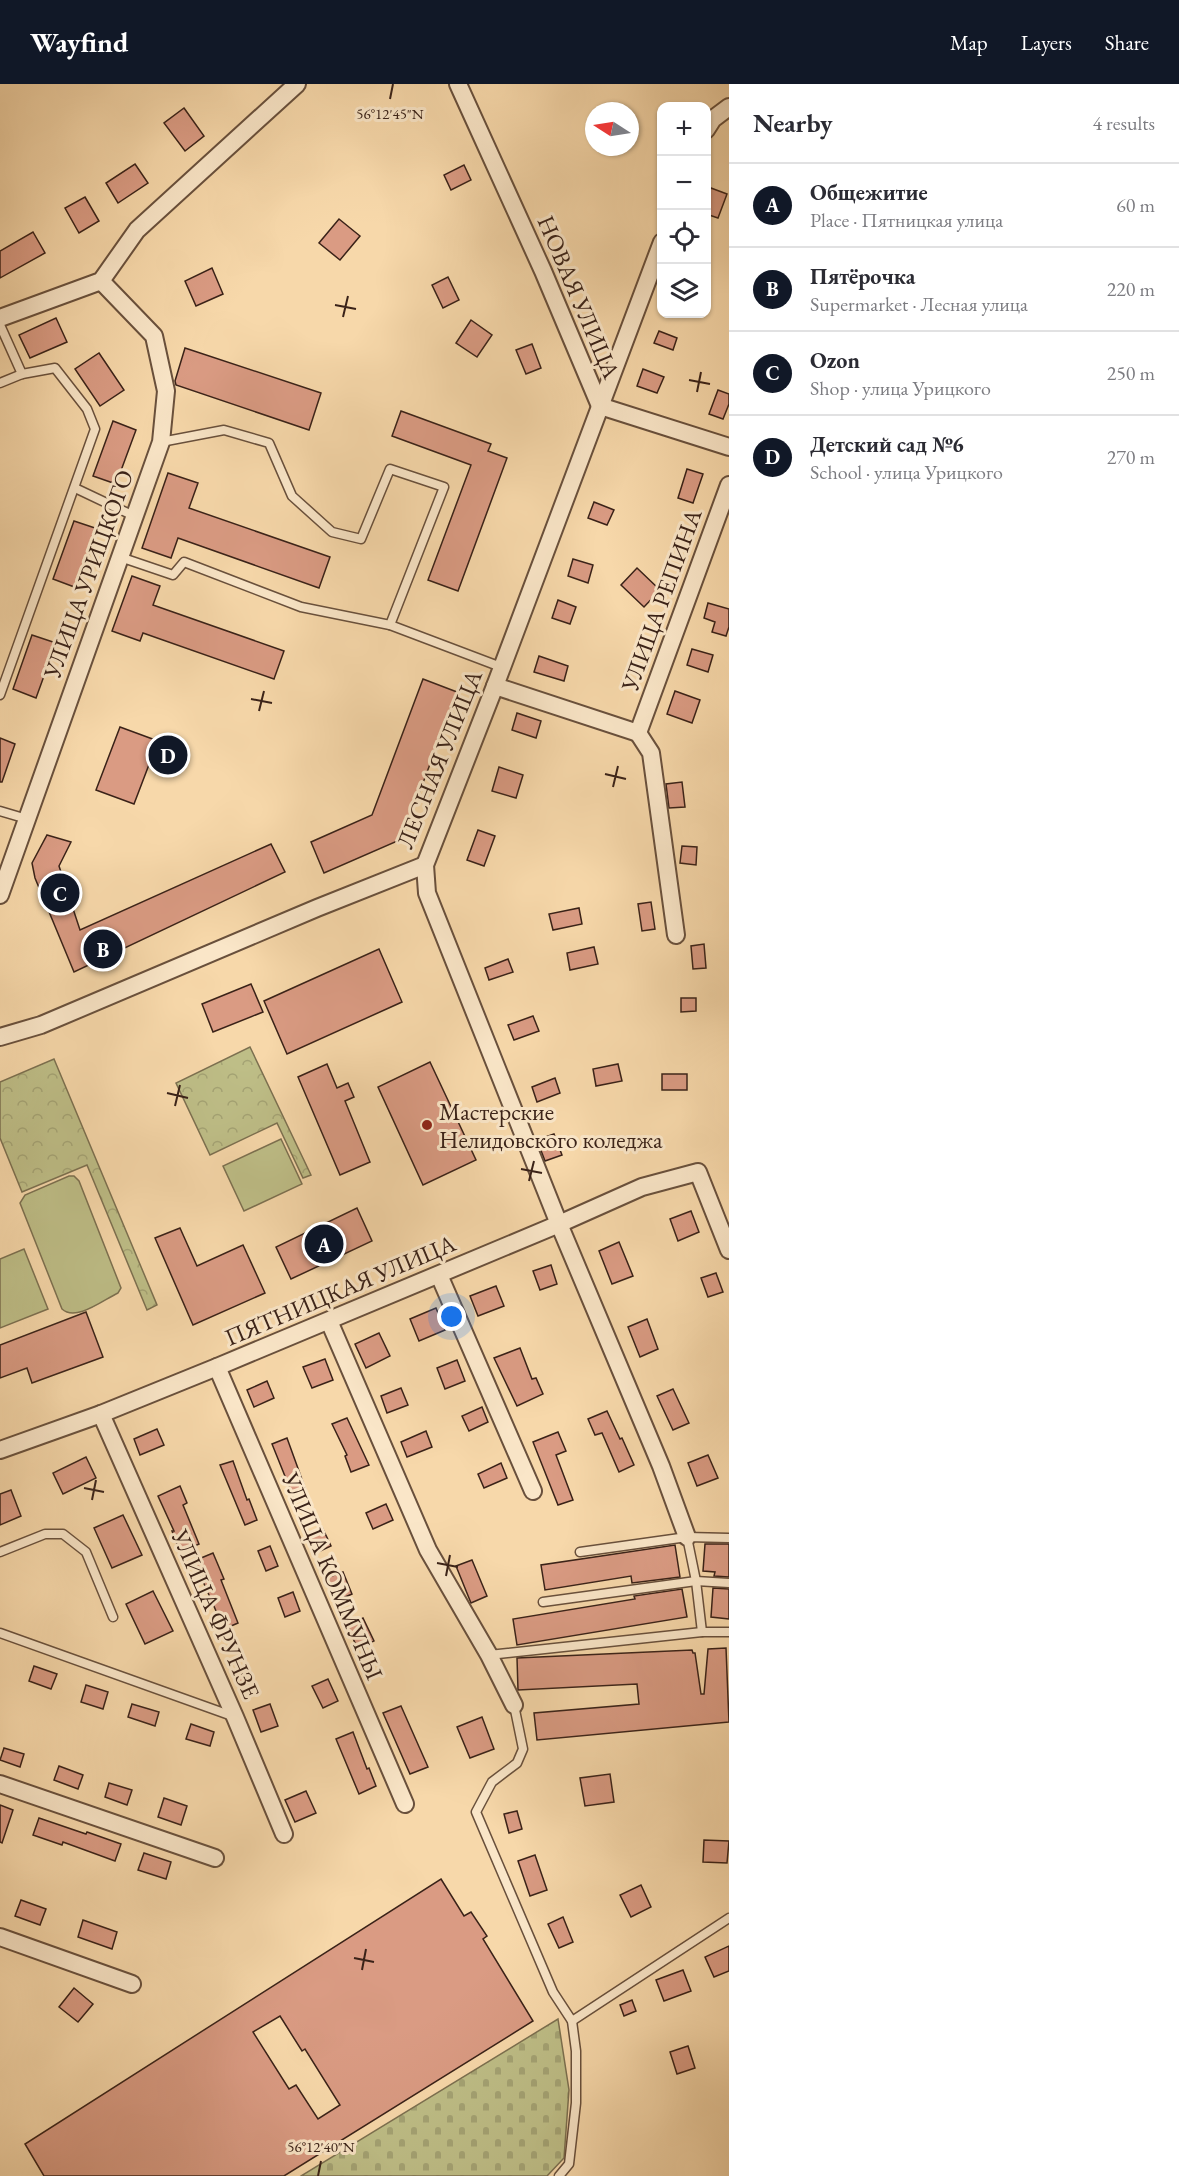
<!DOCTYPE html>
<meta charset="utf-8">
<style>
:root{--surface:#fff;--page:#f7f7f7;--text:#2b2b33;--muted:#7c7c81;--line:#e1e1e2;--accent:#111827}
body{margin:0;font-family:"EB Garamond",serif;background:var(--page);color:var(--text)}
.controls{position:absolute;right:18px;top:18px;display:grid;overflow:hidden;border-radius:12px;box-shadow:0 2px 4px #0004}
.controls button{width:54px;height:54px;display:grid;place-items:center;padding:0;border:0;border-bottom:2px solid var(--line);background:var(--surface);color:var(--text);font:30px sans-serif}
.compass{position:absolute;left:585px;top:18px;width:54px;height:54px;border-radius:50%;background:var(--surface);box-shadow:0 2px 4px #0004;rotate:282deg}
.you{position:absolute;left:452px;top:1233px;width:21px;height:21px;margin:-15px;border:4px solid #fff;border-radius:50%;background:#1a73e8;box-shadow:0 0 0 9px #1a73e833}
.badge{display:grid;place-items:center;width:39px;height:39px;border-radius:50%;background:var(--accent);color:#fff;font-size:20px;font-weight:700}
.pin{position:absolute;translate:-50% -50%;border:3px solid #fff;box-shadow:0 2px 6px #0006}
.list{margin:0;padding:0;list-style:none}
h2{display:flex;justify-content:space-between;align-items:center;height:78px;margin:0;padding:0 24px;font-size:26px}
h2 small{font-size:20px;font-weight:400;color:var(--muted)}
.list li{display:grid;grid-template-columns:39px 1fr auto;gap:18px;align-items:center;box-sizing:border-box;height:84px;padding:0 24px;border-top:2px solid var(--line)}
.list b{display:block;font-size:22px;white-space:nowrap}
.list p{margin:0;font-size:20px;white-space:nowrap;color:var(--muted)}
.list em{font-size:20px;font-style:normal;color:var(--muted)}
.icon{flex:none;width:33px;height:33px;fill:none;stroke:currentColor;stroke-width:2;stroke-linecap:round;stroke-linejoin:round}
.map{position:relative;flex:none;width:729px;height:2092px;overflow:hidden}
header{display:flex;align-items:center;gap:36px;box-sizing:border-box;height:84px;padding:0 30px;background:var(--accent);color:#fff}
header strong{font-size:28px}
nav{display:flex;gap:33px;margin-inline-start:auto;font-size:21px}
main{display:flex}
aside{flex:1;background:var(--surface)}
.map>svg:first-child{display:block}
.cemetery{fill:url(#cemetery-stones);stroke:#7c7050;stroke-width:1.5}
.park{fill:url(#park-crowns);stroke:#7c7050;stroke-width:1.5}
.pitch{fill:#bebe87;stroke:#7c7050;stroke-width:1.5}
.building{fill:#da9b83;stroke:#3a2218;stroke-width:1.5;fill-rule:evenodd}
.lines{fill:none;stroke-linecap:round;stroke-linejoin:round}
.service-casing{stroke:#69503c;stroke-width:11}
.minor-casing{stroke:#69503c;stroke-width:20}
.service{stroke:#fae6c8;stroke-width:8}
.minor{stroke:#fae6c8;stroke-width:16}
.ticks{fill:none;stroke:#3a2218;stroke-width:2}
.poi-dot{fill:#8f2418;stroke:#fae6c8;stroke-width:2}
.labels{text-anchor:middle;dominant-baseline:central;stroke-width:6;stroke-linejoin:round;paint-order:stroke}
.street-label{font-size:24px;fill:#3a2218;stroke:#fae6c8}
.poi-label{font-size:24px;fill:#3a2218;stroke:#fae6c8;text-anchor:start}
.ticks-label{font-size:15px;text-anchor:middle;fill:#3a2218;stroke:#fae6c8;stroke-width:6;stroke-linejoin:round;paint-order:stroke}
</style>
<header>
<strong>Wayfind</strong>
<nav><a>Map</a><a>Layers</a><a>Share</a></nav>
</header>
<main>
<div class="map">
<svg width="729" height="2092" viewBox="0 0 729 2092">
<defs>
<pattern id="cemetery-stones" width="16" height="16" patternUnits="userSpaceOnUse" patternTransform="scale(1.5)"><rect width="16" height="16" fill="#bebe87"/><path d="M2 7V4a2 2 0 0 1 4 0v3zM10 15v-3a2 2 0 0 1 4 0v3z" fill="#a4a374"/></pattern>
<pattern id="park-crowns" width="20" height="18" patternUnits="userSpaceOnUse" patternTransform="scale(1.5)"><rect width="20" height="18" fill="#bebe87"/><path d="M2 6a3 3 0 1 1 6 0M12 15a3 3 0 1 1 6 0" fill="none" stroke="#a4a374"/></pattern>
</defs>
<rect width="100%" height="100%" fill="#f7d8aa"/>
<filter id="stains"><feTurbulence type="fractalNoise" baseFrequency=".00333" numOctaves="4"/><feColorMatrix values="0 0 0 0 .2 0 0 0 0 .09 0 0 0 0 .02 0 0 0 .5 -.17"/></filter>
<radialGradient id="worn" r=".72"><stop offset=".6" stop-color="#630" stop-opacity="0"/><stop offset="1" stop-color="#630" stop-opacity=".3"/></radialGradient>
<polygon class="cemetery" points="558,1935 569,2006 564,2074 547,2092 301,2092"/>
<g class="park">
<polygon points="250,963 311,1091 303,1094 277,1039 210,1071 176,999"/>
<polygon points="54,975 157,1221 147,1226 87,1081 22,1108 0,1054 0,998"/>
</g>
<g class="pitch">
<polygon points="281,1055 302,1100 244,1127 223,1082"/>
<path d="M69 1092H74L79 1097 121 1204 118 1209C103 1216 76 1238 62 1225L20 1119 25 1111Z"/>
<polygon points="24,1165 48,1225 0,1244 0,1175"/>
</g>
<g class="building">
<polygon points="184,24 204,52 185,67 164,39"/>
<polygon points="135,80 148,99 118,119 106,99"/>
<polygon points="464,81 471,96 451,106 444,91"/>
<polygon points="711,104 727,110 718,134 706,130 706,116"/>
<polygon points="85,113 99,137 79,149 65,124"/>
<polygon points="339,135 360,152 340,176 319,159"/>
<polygon points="33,148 45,169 0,194 0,167"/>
<polygon points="212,184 223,210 196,222 185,197"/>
<polygon points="448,193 459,216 443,224 432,201"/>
<polygon points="56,234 67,258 30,274 19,251"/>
<polygon points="471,236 492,251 477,273 456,259"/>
<polygon points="659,247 677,254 673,266 654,259"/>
<polygon points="532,260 541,284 526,290 516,266"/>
<polygon points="185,264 321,309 309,346 176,301 175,297"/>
<polygon points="99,269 124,306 100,322 75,285"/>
<polygon points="643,285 664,293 657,309 637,302"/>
<polygon points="718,306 729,310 729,320 723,335 709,330"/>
<polygon points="401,327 491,360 488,367 507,374 458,507 428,496 471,381 392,352"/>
<polygon points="113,337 136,346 116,400 93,392"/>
<polygon points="687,385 703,390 693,419 678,414"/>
<polygon points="168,389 198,399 189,424 330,473 319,504 178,454 171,474 142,464"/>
<polygon points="594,418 614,426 607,441 588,434"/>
<polygon points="74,437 98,445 77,504 53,495"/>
<polygon points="573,475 593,481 588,499 568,492"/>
<polygon points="637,484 660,506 644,523 621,501"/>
<polygon points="132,492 160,502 153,521 284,567 274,595 143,549 140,557 112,547"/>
<polygon points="558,516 576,523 570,540 552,534"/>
<polygon points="708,519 729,525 729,543 726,552 712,548 715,538 704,534"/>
<polygon points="32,551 56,559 36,614 13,605"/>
<polygon points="692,565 713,571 708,588 687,581"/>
<polygon points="539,572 568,582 564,597 534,588"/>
<polygon points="423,595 457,608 402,755 324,789 311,758 372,731"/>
<polygon points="675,607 700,616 692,639 667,630"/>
<polygon points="517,629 541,637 536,654 512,646"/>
<polygon points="120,643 158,657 134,720 96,706"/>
<polygon points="0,654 15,660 2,698 0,698"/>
<polygon points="499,683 523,691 516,714 492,707"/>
<polygon points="682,698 685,723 669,724 666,700"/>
<polygon points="478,746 495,752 484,782 467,776"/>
<polygon points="47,751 71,758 59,782 80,846 271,760 285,788 74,888 35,794 32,779"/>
<polygon points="682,762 697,763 696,781 680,779"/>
<polygon points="651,818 655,845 642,847 638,820"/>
<polygon points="579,824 582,840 553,846 549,830"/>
<polygon points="704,860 706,884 693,885 691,862"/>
<polygon points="594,863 598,880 570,886 567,869"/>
<polygon points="379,865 402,918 287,970 264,917"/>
<polygon points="508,875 513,888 489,896 485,884"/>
<polygon points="251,900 263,928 213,948 202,920"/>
<polygon points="681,914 696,914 696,927 681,928"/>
<polygon points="533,932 539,947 514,956 508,941"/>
<polygon points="430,978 476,1076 423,1101 378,1003"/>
<polygon points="327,980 337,1004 348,999 354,1013 345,1017 370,1078 340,1091 298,993"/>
<polygon points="618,980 622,997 596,1002 593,985"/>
<rect x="662" y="990" width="25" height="16"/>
<polygon points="555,994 560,1009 537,1018 532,1003"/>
<polygon points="554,1050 562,1071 545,1077 537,1056"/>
<polygon points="357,1124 372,1157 291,1195 276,1163"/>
<polygon points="691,1127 699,1148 678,1157 670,1135"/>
<polygon points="180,1144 197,1182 243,1161 265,1209 193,1241 155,1154"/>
<polygon points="619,1158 633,1192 612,1200 599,1167"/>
<polygon points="551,1181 557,1200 540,1206 533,1187"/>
<polygon points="716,1189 723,1208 708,1213 701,1194"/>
<polygon points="496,1202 504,1222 478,1232 470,1212"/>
<polygon points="436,1224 445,1246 419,1257 410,1235"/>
<polygon points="86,1228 103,1273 32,1299 27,1284 0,1294 0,1261"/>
<polygon points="647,1235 658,1265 640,1273 628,1243"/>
<polygon points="379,1249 390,1272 366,1284 355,1260"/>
<polygon points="520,1264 532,1295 536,1294 543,1310 517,1322 494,1274"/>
<polygon points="325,1275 333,1296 312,1304 303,1283"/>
<polygon points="457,1276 465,1297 445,1305 437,1284"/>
<polygon points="267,1297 274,1314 254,1323 247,1306"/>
<polygon points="401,1304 408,1321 387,1329 381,1312"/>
<polygon points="673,1305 689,1339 673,1346 657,1312"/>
<polygon points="482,1323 488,1338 469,1347 462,1332"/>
<polygon points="607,1327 620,1355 622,1354 634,1381 619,1388 602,1349 595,1351 588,1335"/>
<polygon points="347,1334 369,1381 351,1388 345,1372 347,1371 332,1340"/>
<polygon points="157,1345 164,1361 140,1371 134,1355"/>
<polygon points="426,1347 432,1363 407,1373 401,1358"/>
<polygon points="558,1348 566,1367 556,1371 573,1416 558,1421 533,1358"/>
<polygon points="287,1354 308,1412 295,1417 272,1360"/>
<polygon points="708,1371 718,1394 697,1402 688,1379"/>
<polygon points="86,1373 96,1394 63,1410 53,1389"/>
<polygon points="233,1377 247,1416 249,1415 257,1436 245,1441 220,1381"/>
<polygon points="501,1379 507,1394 484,1404 478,1390"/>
<polygon points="180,1402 187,1419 183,1421 199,1460 180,1468 172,1447 174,1447 158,1412"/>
<polygon points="11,1406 21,1432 0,1441 0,1410"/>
<polygon points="386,1420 393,1436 373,1445 366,1429"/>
<polygon points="123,1431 142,1471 112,1484 94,1444"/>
<polygon points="322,1443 331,1462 316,1469 308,1450"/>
<polygon points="705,1460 729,1460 729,1493 714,1492 715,1488 703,1487"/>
<polygon points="675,1461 680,1493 632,1499 631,1492 545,1506 541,1481"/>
<polygon points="270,1462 278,1482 266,1487 258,1467"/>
<polygon points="213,1469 224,1495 221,1496 238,1539 224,1545 194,1477"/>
<polygon points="472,1476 487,1512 471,1519 456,1482"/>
<polygon points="343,1488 352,1510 336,1517 326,1494"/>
<polygon points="713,1504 729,1505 729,1535 711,1533"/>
<polygon points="682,1505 687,1533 517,1561 513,1535 635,1515 634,1512"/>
<polygon points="153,1507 173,1547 145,1560 126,1520"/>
<polygon points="293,1508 300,1527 285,1533 278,1514"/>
<polygon points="363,1534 374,1557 358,1565 347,1542"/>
<polygon points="726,1564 729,1638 537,1656 534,1629 639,1620 637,1600 518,1606 517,1574 692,1566 693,1569 695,1569 701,1610 704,1610 708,1565"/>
<polygon points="34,1582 57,1590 51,1605 29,1597"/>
<polygon points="250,1587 258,1605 242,1611 235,1593"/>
<polygon points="328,1595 338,1617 323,1624 312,1602"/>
<polygon points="86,1601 108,1608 103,1625 81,1618"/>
<polygon points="132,1620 159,1628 155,1642 128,1633"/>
<polygon points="270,1620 278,1642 261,1648 253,1626"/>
<polygon points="401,1622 428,1683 410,1690 383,1629"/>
<polygon points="482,1633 494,1665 470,1674 457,1643"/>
<polygon points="191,1640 214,1648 210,1662 186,1655"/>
<polygon points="353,1648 367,1685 369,1684 376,1702 359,1710 336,1655"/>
<polygon points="4,1664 24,1670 20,1683 0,1676"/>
<polygon points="59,1682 83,1691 78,1705 54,1696"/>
<polygon points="610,1690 614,1718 585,1722 580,1694"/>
<polygon points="109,1699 132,1706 127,1721 105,1713"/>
<polygon points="306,1707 316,1729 295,1738 285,1716"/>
<polygon points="164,1714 187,1722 181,1741 158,1733"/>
<polygon points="0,1721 13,1726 2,1759 0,1758"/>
<polygon points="517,1727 522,1745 509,1749 504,1730"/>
<polygon points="39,1734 86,1750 87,1748 121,1760 115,1777 63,1758 62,1761 33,1751"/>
<polygon points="704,1756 729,1757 727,1779 703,1778"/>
<polygon points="144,1769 171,1778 166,1795 138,1786"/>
<polygon points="535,1771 547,1806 530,1812 518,1777"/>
<path d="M441 1795 464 1832 471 1828 487 1852 483 1855 533 1937 284 2092H44L25 2060ZM280 1932 302 1967 305 1965 340 2021 318 2035 296 2001 289 2005 253 1948Z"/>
<polygon points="641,1801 651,1823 631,1833 620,1811"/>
<polygon points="21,1816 46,1825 40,1841 15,1832"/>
<polygon points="563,1833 573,1858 559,1864 548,1840"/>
<polygon points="83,1836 117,1848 112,1865 78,1853"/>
<polygon points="729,1862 729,1887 714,1893 705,1873"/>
<polygon points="683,1886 691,1907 664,1917 656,1896"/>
<polygon points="74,1904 93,1920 78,1938 59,1923"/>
<polygon points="632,1916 636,1927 624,1932 620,1921"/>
<polygon points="688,1962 695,1984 677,1990 670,1968"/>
</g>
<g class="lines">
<defs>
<g id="service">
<polyline points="0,241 22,290"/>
<polyline points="0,299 22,290 55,284 87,325 95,345 0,611"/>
<polyline points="161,358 224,346 269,359 292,412 332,448 361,455 390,385 444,403 390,541 501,583"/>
<polyline points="75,404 134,432"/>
<polyline points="120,473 173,491 184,478 301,523 390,541"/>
<polyline points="0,727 27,735"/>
<polyline points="687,1453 696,1497 702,1548"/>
<polyline points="0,1468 45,1450 63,1450 86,1468 113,1533"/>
<polyline points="580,1468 687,1453 729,1454"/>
<polyline points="543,1518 696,1497 729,1499"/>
<polyline points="0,1549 235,1633"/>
<polyline points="489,1571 702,1548 729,1548"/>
<polyline points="514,1621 523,1665 517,1679 492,1698 476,1728 553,1908 572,1937 576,1967 576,2019 569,2080 559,2092"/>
<polyline points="572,1937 729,1834"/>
</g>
<g id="minor">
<polyline points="458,0 543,187 600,322 729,363"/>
<polyline points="706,46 713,35 729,23"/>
<polyline points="662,158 495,602 425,781 427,809 559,1140 661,1382 687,1453"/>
<polyline points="0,234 101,197 137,146 297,0"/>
<polyline points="495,602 638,649 729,401"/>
<polyline points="638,649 651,669 676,851"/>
<polyline points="0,811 161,358 166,307 154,252 101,197"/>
<polyline points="0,953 41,941 317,824 425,781"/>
<polyline points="439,1191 533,1407"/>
<polyline points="329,1237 428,1466 489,1571 514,1621"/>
<polyline points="217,1283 405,1720"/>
<polyline points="101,1330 235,1633 284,1750"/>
<polyline points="0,1366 101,1330 217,1283 559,1140 642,1103 698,1088 729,1166"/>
<polyline points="0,1700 215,1774"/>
<polyline points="0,1853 132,1900"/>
</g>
</defs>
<use href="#service" class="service-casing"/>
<use href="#minor" class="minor-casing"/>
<use href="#service" class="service"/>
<use href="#minor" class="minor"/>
</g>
<path class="ticks" d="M390 15 393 0M335 221 356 225M343 233 348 212M689 296 710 300M697 308 701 288M251 615 272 619M259 627 264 607M605 690 626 695M613 703 618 682M167 1009 188 1014M175 1022 180 1001M521 1085 542 1089M529 1097 534 1077M84 1404 104 1408M92 1416 96 1396M437 1479 458 1483M446 1492 450 1471M354 1874 374 1878M362 1886 366 1865M318 2092 321 2077"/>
<circle class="poi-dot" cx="427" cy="1041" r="6"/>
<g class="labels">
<g class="street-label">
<text transform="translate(579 213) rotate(67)">НОВАЯ УЛИЦА</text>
<text transform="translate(88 490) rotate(-70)">УЛИЦА УРИЦКОГО</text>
<text transform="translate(661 516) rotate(-70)">УЛИЦА РЕПИНА</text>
<text transform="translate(439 675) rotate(-68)">ЛЕСНАЯ УЛИЦА</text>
<text transform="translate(340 1206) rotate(-23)">ПЯТНИЦКАЯ УЛИЦА</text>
<text transform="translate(333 1492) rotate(67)">УЛИЦА КОММУНЫ</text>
<text transform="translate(216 1530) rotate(66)">УЛИЦА ФРУНЗЕ</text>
</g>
<g class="poi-label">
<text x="439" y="1027">Мастерские<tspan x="439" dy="28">Нелидовского коледжа</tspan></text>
</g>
</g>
<g class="ticks-label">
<text x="390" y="35">56°12'45"N</text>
<text x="321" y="2068">56°12'40"N</text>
</g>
<rect width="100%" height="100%" filter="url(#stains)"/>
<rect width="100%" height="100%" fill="url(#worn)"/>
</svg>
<div class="controls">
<button>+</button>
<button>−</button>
<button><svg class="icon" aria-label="locate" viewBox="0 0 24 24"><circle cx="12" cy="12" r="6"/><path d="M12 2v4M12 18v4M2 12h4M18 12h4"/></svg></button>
<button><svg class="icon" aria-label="layers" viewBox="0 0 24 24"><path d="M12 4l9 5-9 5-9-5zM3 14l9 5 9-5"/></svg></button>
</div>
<svg class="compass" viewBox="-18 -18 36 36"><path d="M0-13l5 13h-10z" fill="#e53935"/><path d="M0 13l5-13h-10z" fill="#7c7c81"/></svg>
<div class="you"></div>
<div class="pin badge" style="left:324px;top:1160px">A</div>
<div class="pin badge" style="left:103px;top:865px">B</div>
<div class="pin badge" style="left:60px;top:809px">C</div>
<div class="pin badge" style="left:168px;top:671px">D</div>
</div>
<aside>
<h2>Nearby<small>4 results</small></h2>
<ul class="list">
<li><span class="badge">A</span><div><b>Общежитие</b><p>Place · Пятницкая улица</p></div><em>60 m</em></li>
<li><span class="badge">B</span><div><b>Пятёрочка</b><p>Supermarket · Лесная улица</p></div><em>220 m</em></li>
<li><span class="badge">C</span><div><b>Ozon</b><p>Shop · улица Урицкого</p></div><em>250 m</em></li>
<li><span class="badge">D</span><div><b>Детский сад №6</b><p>School · улица Урицкого</p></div><em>270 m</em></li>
</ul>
</aside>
</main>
